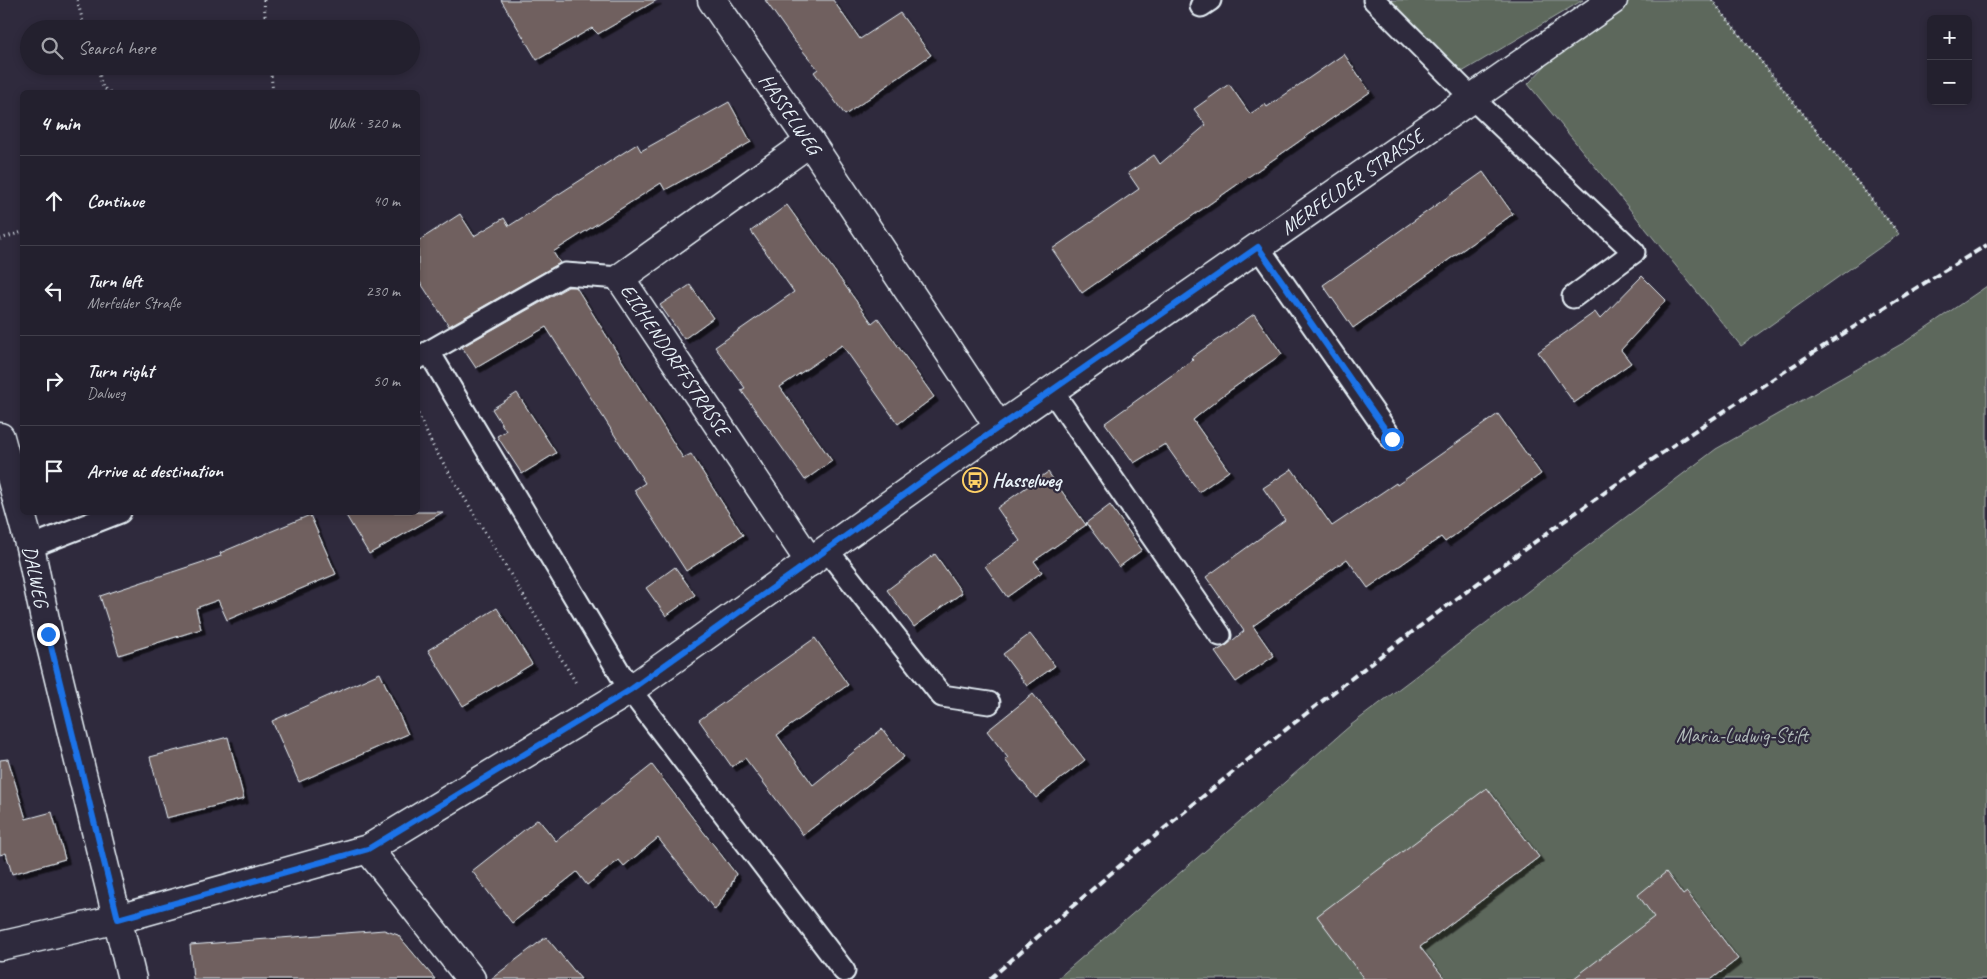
<!DOCTYPE html>
<meta charset="utf-8">
<style>
:root{--surface:#23202e;--page:#2f2d3a;--text:#f1f3f6;--muted:#a3a3aa;--line:#403e4a}
body{margin:0;font-family:Caveat,sans-serif;background:var(--page);color:var(--text)}
.controls{position:absolute;right:15px;top:15px;display:grid;overflow:hidden;border-radius:8px;box-shadow:0 2px 8px #0003}
.controls button{width:45px;height:45px;display:grid;place-items:center;padding:0;border:0;border-bottom:1px solid var(--line);background:var(--surface);color:var(--text);font:25px sans-serif}
.stop{position:absolute;width:15px;height:15px;margin:-11px;border:4px solid #1a73e8;border-radius:50%;background:#fff}
.stop.end{background:#1a73e8;border-color:#fff;box-shadow:0 1px 5px #0008}
.list{margin:0;padding:0;list-style:none}
h2{display:flex;justify-content:space-between;align-items:center;height:65px;margin:0;padding:0 20px;font-size:21px}
h2 small{font-size:16px;font-weight:400;color:var(--muted)}
.list li{display:grid;grid-template-columns:32px 1fr auto;gap:15px;align-items:center;box-sizing:border-box;height:90px;padding:0 20px;border-top:1px solid var(--line)}
.list b{display:block;font-size:19px;white-space:nowrap}
.list p{margin:0;font-size:16px;white-space:nowrap;color:var(--muted)}
.list em{font-size:16px;font-style:normal;color:var(--muted)}
.icon{flex:none;width:28px;height:28px;fill:none;stroke:currentColor;stroke-width:2;stroke-linecap:round;stroke-linejoin:round}
.map{position:relative;flex:none;width:1987px;height:979px;overflow:hidden}
.search{position:absolute;background:var(--surface);box-shadow:0 2px 8px #0003;left:20px;top:20px;width:400px;height:55px;display:flex;align-items:center;gap:12px;box-sizing:border-box;padding:0 18px;border-radius:28px;color:var(--muted);font-size:19px}
.panel{position:absolute;background:var(--surface);box-shadow:0 2px 8px #0003;left:20px;top:90px;width:400px;height:425px;border-radius:8px}
.map>svg:first-child{display:block}
.green{fill:#5d675b;stroke:#a2acaa}
.building{fill:#70605e;stroke:#e8f1f8;filter:url(#shadow)}
.lines{fill:none;stroke-linecap:round;stroke-linejoin:round}
.service-casing{stroke:#e8f1f8;stroke-width:25}
.minor-casing{stroke:#e8f1f8;stroke-width:31}
.path{stroke:#e8f1f8;stroke-width:3;stroke-dasharray:1 4;stroke-linecap:butt}
.service{stroke:#2f2a3d;stroke-width:21}
.minor{stroke:#2f2a3d;stroke-width:28}
.rail{stroke:#e8f1f8;stroke-width:4;stroke-dasharray:8 4;stroke-linecap:butt}
.route{stroke:#1a73e8;stroke-width:6}
.labels{text-anchor:middle;dominant-baseline:central;stroke-width:4.5;stroke-linejoin:round;paint-order:stroke}
.street-label{font-size:20px;fill:#e8f1f8;stroke:#2f2a3d}
.poi-label{font-size:20px;font-weight:bold;fill:#e8f1f8;stroke:#2f2a3d;text-anchor:start}
.park-label{font-size:20px;fill:#b0bab9;stroke:#2f2a3d}
</style>
<div class="map">
<svg width="1987" height="979" viewBox="0 0 1987 979">
<defs>
<filter id="shadow"><feDropShadow dx="4.5" dy="4.5" stdDeviation="0" flood-color="#0009"/></filter>
</defs>
<rect width="100%" height="100%" fill="#2f2a3d"/>
<filter id="ink" filterUnits="userSpaceOnUse"><feTurbulence type="fractalNoise" baseFrequency=".02" numOctaves="2"/><feDisplacementMap in="SourceGraphic" scale="10" xChannelSelector="R" yChannelSelector="G"/><feConvolveMatrix kernelMatrix="1 2 1 2 8 2 1 2 1" color-interpolation-filters="sRGB"/></filter>
<g filter="url(#ink)">
<g class="green">
<polygon points="1389,0 1583,0 1462,72"/>
<polygon points="1613,0 1712,0 1899,234 1741,346 1528,84 1597,11"/>
<polygon points="1987,286 1987,979 1057,979 1351,725 1716,449 1905,342"/>
</g>
<g class="building">
<polygon points="501,0 657,0 598,34 592,28 537,60"/>
<polygon points="765,0 833,0 860,39 900,13 931,55 845,115 814,72 818,69 792,38"/>
<polygon points="1344,54 1370,92 1082,293 1052,249 1139,189 1128,173 1154,155 1160,164 1206,125 1194,109 1229,84 1250,114 1265,104 1267,107"/>
<polygon points="729,102 751,142 665,190 661,183 553,252 560,263 449,326 418,279 418,241 460,214 474,236 504,218 509,226 637,144 641,151"/>
<polygon points="1483,172 1513,214 1353,328 1323,285"/>
<polygon points="787,205 872,323 878,318 934,397 898,424 842,345 780,387 832,461 805,480 741,390 745,388 715,347 794,292 751,231"/>
<polygon points="1642,276 1666,300 1621,350 1631,363 1574,403 1538,352 1595,312 1600,319"/>
<polygon points="690,285 713,318 684,339 660,305"/>
<polygon points="568,287 576,287 683,458 691,454 743,535 686,571 634,490 645,483 546,327 476,368 462,347"/>
<polygon points="1254,314 1282,354 1222,396 1193,420 1229,471 1199,492 1165,444 1134,463 1105,423 1193,360 1191,358"/>
<polygon points="517,393 556,453 522,474 497,436 506,431 492,409"/>
<polygon points="1498,414 1541,474 1445,542 1441,537 1368,588 1347,559 1253,626 1274,656 1236,682 1215,652 1227,645 1244,631 1206,577 1285,520 1263,488 1292,469 1332,526 1396,483 1397,485"/>
<polygon points="1048,472 1086,525 1034,561 1042,572 1007,597 985,566 1020,541 997,508"/>
<polygon points="1110,505 1142,550 1119,567 1086,523"/>
<polygon points="344,512 443,512 369,554"/>
<polygon points="310,515 336,574 227,620 218,600 196,608 201,629 119,655 100,596 221,556 220,553"/>
<polygon points="935,554 962,593 914,627 887,590"/>
<polygon points="675,567 695,595 666,616 646,588"/>
<polygon points="497,608 532,664 463,706 428,650"/>
<polygon points="1030,634 1055,666 1027,686 1003,654"/>
<polygon points="815,638 848,685 777,735 813,785 882,729 904,757 803,835 745,758 732,767 699,720"/>
<polygon points="380,673 408,734 299,782 272,721"/>
<polygon points="1033,694 1085,760 1036,798 1005,760 1008,758 987,731"/>
<polygon points="228,737 244,799 166,818 150,757"/>
<polygon points="8,759 26,819 52,812 65,859 12,874 6,853 0,855 0,760"/>
<polygon points="652,765 736,874 730,887 715,910 658,838 624,866 619,860 587,885 577,872 512,923 472,871 538,819 556,841"/>
<polygon points="1487,788 1539,857 1420,947 1445,979 1364,979 1317,916"/>
<polygon points="1666,872 1683,895 1687,892 1738,959 1712,979 1573,979 1654,917 1638,895"/>
<polygon points="384,930 398,935 435,979 193,979 190,945"/>
<polygon points="546,937 581,979 491,979"/>
</g>
<g class="lines">
<defs>
<g id="service">
<polyline points="1374,0 1472,98 1634,252 1573,297"/>
<polyline points="1201,6 1210,0"/>
<polyline points="1258,247 1392,439"/>
<polyline points="429,352 630,690 844,971"/>
<polyline points="418,358 565,274 620,278"/>
<polyline points="1052,391 1220,635"/>
<polyline points="30,547 120,512"/>
<polyline points="827,550 942,696 989,703"/>
</g>
<g id="minor">
<path id="s1" d="M712 0 810 142 999 427"/>
<path id="s2" d="M0 437 30 547 48 634 132 979"/>
<polyline points="810,562 620,278 810,142"/>
<polyline points="368,849 471,979"/>
<path id="s3" d="M0 946 118 919 368 849 630 690 959 455 1613 0"/>
</g>
</defs>
<use href="#service" class="service-casing"/>
<use href="#minor" class="minor-casing"/>
<g class="path">
<polyline points="77,0 85,29"/>
<polyline points="264,0 266,29"/>
<polyline points="1712,0 1899,234"/>
<polyline points="97,66 103,88 111,92"/>
<polyline points="270,66 273,92"/>
<polyline points="0,239 22,232"/>
<polyline points="418,414 433,446 576,683"/>
</g>
<use href="#service" class="service"/>
<use href="#minor" class="minor"/>
<path class="rail" d="M990 979C1298 703 1632 458 1987 245"/>
</g>
</g>
<g class="lines" filter="url(#ink)">
<polyline class="route" points="48,634 118,919 368,849 630,690 959,455 1258,247 1392,439"/>
</g>
<defs>
<symbol id="bus-ring" viewBox="-11 -11 22 22"><circle r="9.5" fill="#2f2a3d" stroke="#ffd166" stroke-width="1.5"/><path d="M-5-6H5V4H4V6H2V4H-2V6H-4V4H-5ZM-3.5-4V0h7V-4ZM-3.5 1.2v1.5H-2V1.2ZM2 1.2v1.5H3.5V1.2Z" fill="#ffd166"/></symbol>
</defs>
<g fill-rule="evenodd">
<use href="#bus-ring" x="961" y="466" width="28" height="28"/>
</g>
<g class="labels">
<g class="street-label">
<text stroke="none"><textPath href="#s1" startOffset="138">HASSELWEG</textPath></text>
<text stroke="none"><textPath href="#s3" startOffset="1570">MERFELDER STRASSE</textPath></text>
<text transform="translate(675 360) rotate(56)">EICHENDORFFSTRASSE</text>
<text stroke="none"><textPath href="#s2" startOffset="144">DALWEG</textPath></text>
</g>
<g class="poi-label">
<text x="992" y="480">Hasselweg</text>
</g>
<g class="park-label">
<text x="1742" y="735">Maria-Ludwig-Stift</text>
</g>
</g>
</svg>
<div class="controls">
<button>+</button>
<button>−</button>
</div>
<div class="stop" style="left:1392px;top:439px"></div>
<div class="stop end" style="left:48px;top:634px"></div>
<div class="search"><svg class="icon" aria-label="search" viewBox="0 0 24 24"><circle cx="10" cy="10" r="6"/><path d="M15 15l6 6"/></svg>Search here</div>
<section class="panel">
<h2>4 min<small>Walk · 320 m</small></h2>
<ul class="list">
<li><svg class="icon" aria-label="ahead" viewBox="0 0 24 24"><path d="M12 20V5M6 11l6-6 6 6"/></svg><div><b>Continue</b></div><em>40 m</em></li>
<li><svg class="icon" aria-label="left" viewBox="0 0 24 24"><path d="M17 20v-9H6M10 6l-5 5 5 5"/></svg><div><b>Turn left</b><p>Merfelder Straße</p></div><em>230 m</em></li>
<li><svg class="icon" aria-label="right" viewBox="0 0 24 24"><path d="M7 20v-9h11M14 6l5 5-5 5"/></svg><div><b>Turn right</b><p>Dalweg</p></div><em>50 m</em></li>
<li><svg class="icon" aria-label="arrive" viewBox="0 0 24 24"><path d="M6 21V4h12l-3 4 3 4H6"/></svg><div><b>Arrive at destination</b></div></li>
</ul>
</section>
</div>
